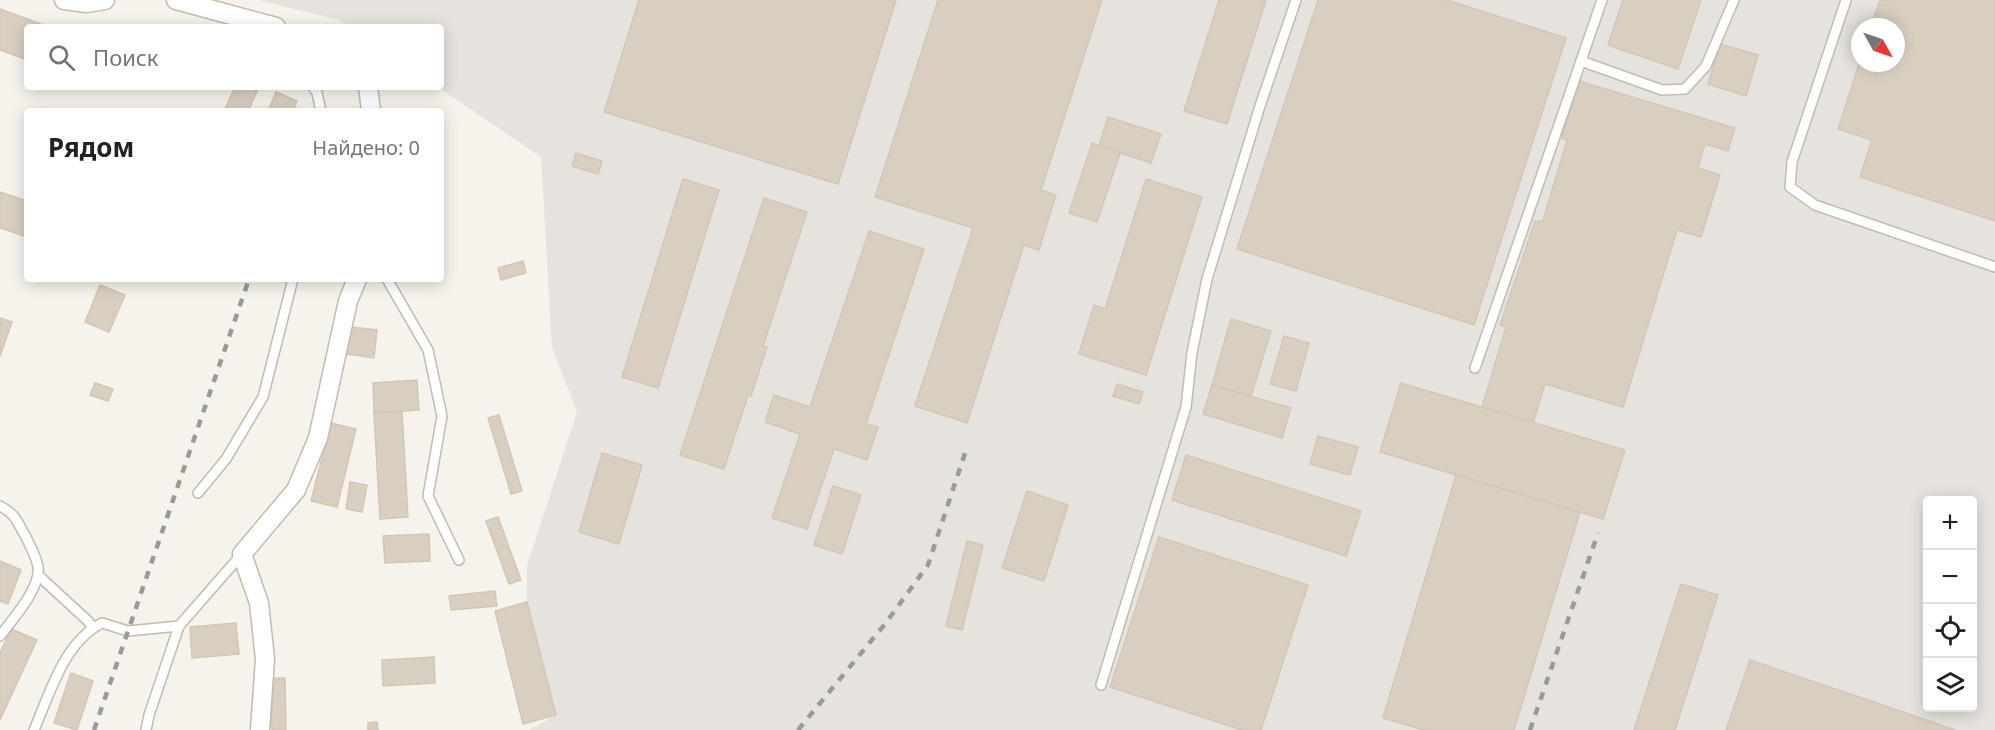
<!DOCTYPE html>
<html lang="ru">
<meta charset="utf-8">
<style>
:root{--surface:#fff;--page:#f2f2f2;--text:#222;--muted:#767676;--line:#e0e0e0}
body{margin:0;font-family:"Noto Sans",sans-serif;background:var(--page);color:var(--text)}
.controls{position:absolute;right:18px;bottom:18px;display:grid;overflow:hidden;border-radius:6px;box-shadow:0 3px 15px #0003}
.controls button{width:54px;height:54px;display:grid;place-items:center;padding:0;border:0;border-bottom:2px solid var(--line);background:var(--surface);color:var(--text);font:30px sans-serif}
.compass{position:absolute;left:1851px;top:18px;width:54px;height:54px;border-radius:50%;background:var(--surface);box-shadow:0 3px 15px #0003;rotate:130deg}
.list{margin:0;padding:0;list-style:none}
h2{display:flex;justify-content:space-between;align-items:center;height:78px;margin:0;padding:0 24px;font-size:26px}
h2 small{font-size:20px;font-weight:400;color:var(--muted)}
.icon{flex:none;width:33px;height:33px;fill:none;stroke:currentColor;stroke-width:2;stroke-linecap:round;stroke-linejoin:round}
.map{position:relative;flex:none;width:1995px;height:730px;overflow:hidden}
.search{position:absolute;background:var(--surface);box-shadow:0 3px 15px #0003;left:24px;top:24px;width:420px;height:66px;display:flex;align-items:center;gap:15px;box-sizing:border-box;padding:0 21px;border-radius:6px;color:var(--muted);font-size:22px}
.panel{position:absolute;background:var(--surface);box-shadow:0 3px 15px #0003;left:24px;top:108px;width:420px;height:174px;border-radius:6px}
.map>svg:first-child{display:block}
.industrial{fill:#e6e2dd;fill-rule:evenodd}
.building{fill:#d8cfc1;stroke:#d3c7b4;stroke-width:1.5}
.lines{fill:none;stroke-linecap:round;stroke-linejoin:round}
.lane-casing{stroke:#c2bbae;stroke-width:12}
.street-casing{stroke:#c2bbae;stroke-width:21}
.lane{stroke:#fff;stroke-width:9}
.street{stroke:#fff;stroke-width:18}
.rail{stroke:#9a9a9a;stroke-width:4.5;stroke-dasharray:8 8;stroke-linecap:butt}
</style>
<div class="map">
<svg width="1995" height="730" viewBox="0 0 1995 730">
<rect width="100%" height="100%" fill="#f6f3ec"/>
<path class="industrial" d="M258 0H1995V730H529L556 715 527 602V566L577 412 552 347 541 157 438 87H441V27H349L339 20ZM1860 27H1896V63H1860ZM1928 500H1972V708H1928Z"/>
<g class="building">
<polygon points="639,0 896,0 838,184 604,112"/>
<polygon points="938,0 1102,0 1041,190 1056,195 1039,250 1024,245 967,423 915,406 973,228 875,197"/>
<polygon points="1219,0 1266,0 1227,124 1184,111"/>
<polygon points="1318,0 1447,0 1566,38 1474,325 1237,249"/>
<polygon points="1623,0 1701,0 1678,69 1608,45"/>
<polygon points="1880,0 1995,0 1995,221 1860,177 1872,140 1838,129 1860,61 1860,63 1896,63 1896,27 1871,27"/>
<polygon points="0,9 49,27 27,27 27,60 0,50"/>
<polygon points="1720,44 1758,55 1746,96 1708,84"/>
<polygon points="1579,81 1735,128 1728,151 1705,144 1698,168 1720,175 1701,237 1677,230 1623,407 1545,384 1533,423 1482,407 1506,327 1500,325 1535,221 1543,221 1567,140 1562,138"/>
<polygon points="235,87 259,87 248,111 224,111"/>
<polygon points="276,92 297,101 293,111 268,111"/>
<polygon points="1108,117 1161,134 1151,163 1099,146"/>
<polygon points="1092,143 1120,153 1097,222 1069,213"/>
<polygon points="576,153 602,161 598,174 572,166"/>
<polygon points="683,179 719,190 658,388 622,377"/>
<polygon points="1146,179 1202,197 1146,375 1079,354 1094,305 1105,309"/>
<polygon points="0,192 27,201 27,237 0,228"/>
<polygon points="764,198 807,212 763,346 767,347 751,396 748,395 724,469 680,455"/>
<polygon points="869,231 924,249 866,424 878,427 867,460 834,449 807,529 772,518 800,434 765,422 774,395 810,407"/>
<polygon points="523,261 526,273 501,280 498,268"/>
<polygon points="100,285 125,295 109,332 85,322"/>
<polygon points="0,318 12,322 0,356"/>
<polygon points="1231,319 1271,331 1251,396 1212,385"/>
<polygon points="351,327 377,330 374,358 347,354"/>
<polygon points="1284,336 1309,343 1296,391 1270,384"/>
<polygon points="417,380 419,410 374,413 373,383"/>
<polygon points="95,383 113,389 108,401 90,395"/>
<polygon points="1401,383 1625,450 1603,519 1380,452"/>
<polygon points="1117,384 1143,392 1139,404 1113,396"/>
<polygon points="1212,385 1291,408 1282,438 1203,414"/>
<polygon points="402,411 408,517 380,519 374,413"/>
<polygon points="499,415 522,491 511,494 488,418"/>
<polygon points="331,423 356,429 337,507 311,501"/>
<polygon points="1318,436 1358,447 1350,475 1310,464"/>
<polygon points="602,453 642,465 619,544 579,532"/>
<polygon points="1186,455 1361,511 1346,556 1172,500"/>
<polygon points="1456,475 1580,512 1514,730 1424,730 1383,718"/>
<polygon points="350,482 367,485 362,512 346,509"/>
<polygon points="833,486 861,495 842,554 814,545"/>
<polygon points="1027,491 1068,505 1044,581 1002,568"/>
<polygon points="498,517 521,580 509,584 486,521"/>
<polygon points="429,534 430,561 385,563 383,536"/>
<polygon points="1159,537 1308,585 1261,730 1242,730 1110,687"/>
<polygon points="967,541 983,545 962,630 946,626"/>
<polygon points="0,561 21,570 8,604 0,601"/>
<polygon points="1681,584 1718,595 1675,730 1634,730"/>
<polygon points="495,591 497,606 451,610 449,596"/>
<polygon points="527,602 556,715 523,724 495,611"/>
<polygon points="236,623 239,654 192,658 190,627"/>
<polygon points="11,629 37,640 0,720 0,653"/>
<polygon points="434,657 435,683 383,686 382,660"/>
<polygon points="1750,660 1956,730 1726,730"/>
<polygon points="71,673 93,681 77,730 54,723"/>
<polygon points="271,678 285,678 286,730 272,730"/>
<polygon points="377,722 378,730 368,730 368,723"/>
</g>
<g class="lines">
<defs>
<g id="lane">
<polyline points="1846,0 1792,162 1790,187 1815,205 1995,267"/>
<polyline points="1581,61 1662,90 1685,89 1706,66 1734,0"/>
<polyline points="313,87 317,93 321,111"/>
<polyline points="387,279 428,350 442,416 428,496 459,560"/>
<polyline points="1475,368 1602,0"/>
<polyline points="198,493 226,459 263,397 293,279"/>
<path d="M0 506C16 514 17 522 26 537 30 546 37 558 38 567 41 588 12 620 0 636"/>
<polyline points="38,575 89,622 92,628"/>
<polyline points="1101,685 1186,407 1192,353 1207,279 1260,106 1296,0"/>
<path d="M34 730C50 693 64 642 102 623L128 631 179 626 242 554"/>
<polyline points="146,730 149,715 179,626"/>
</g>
<g id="street">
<polyline points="64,0 87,3 105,0"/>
<polyline points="176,0 276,27"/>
<polyline points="368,87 371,111"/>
<polyline points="260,730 265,659 259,603 242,554 296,490 318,438 348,301 357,279"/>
</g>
</defs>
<use href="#lane" class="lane-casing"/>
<use href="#street" class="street-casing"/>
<use href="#lane" class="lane"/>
<use href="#street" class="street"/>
<g class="rail">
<polyline points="94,730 249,279"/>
<polyline points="798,730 885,624 928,565 966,450"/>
<polyline points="1530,730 1598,533"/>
</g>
</g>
</svg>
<div class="controls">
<button>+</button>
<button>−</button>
<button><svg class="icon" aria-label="locate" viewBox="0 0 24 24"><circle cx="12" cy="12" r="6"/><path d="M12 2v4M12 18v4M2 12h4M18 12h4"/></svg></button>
<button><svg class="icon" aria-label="layers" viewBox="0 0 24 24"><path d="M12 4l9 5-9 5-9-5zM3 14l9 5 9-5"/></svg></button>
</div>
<svg class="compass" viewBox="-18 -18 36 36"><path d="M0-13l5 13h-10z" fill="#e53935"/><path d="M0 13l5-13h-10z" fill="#767676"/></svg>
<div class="search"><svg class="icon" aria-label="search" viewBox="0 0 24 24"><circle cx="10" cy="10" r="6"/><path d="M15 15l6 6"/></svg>Поиск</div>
<section class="panel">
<h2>Рядом<small>Найдено: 0</small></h2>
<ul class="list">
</ul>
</section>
</div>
